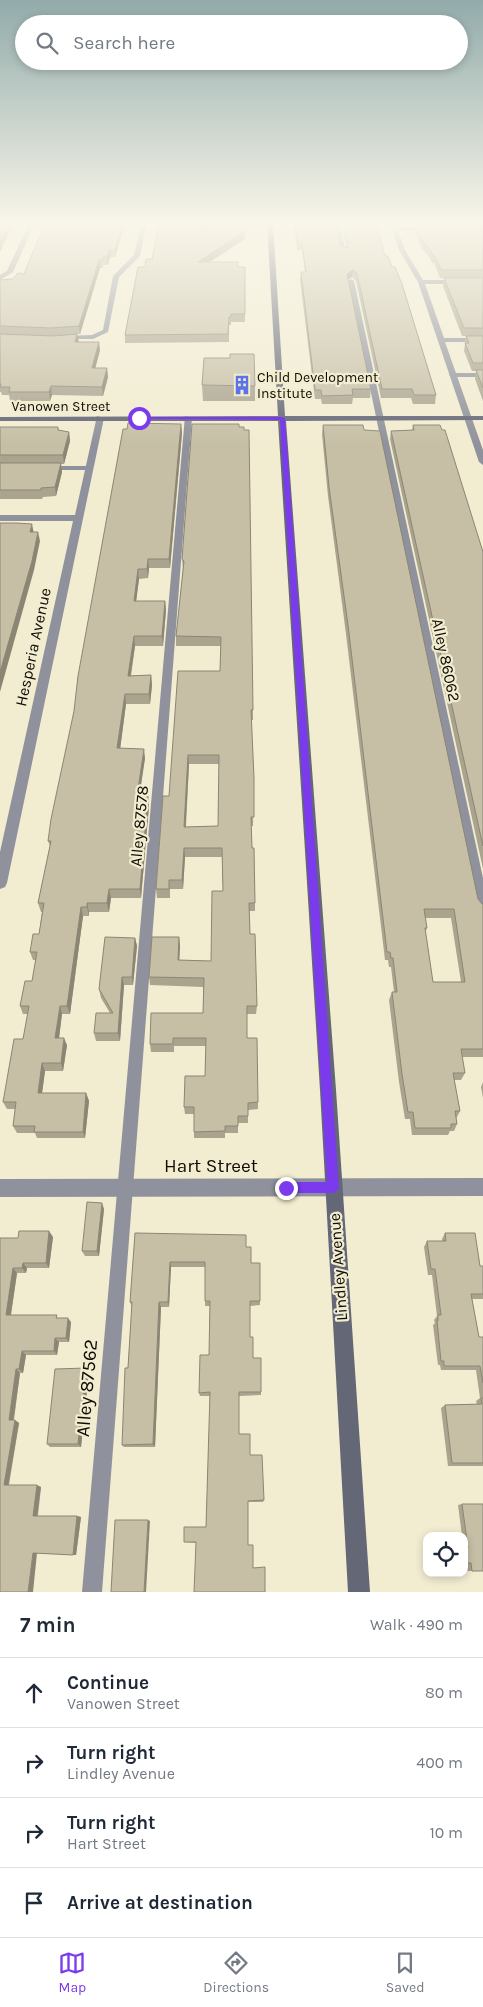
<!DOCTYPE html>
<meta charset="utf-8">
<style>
:root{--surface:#fff;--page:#f6f6f7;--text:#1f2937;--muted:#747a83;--line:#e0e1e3;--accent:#7c3aed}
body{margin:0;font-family:Karla,sans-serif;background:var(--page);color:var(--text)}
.controls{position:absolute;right:15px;bottom:15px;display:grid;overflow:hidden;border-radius:10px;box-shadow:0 2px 8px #0003}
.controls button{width:45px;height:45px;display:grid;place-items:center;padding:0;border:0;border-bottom:1px solid var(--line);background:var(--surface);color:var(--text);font:25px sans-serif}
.stop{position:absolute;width:15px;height:15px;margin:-11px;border:4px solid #7c3aed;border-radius:50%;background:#fff}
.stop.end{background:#7c3aed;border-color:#fff;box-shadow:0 1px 5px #0008}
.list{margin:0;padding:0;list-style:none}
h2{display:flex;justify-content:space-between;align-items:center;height:65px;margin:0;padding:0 20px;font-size:21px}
h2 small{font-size:16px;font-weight:400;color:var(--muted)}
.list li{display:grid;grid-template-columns:32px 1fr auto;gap:15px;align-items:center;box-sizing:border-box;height:70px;padding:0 20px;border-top:1px solid var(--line)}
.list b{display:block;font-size:19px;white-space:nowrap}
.list p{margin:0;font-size:16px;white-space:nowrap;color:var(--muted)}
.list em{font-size:16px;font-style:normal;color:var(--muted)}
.icon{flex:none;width:28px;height:28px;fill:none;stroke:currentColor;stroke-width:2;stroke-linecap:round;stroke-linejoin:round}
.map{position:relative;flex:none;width:483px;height:1592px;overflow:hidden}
.search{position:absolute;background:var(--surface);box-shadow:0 2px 8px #0003;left:15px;right:15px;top:15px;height:55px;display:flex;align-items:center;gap:12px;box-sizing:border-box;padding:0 18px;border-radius:28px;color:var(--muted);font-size:19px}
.sheet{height:345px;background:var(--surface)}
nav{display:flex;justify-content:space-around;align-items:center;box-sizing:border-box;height:70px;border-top:1px solid var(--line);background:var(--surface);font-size:14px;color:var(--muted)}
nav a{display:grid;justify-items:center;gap:2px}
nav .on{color:var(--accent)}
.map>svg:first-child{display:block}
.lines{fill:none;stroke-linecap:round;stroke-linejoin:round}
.service{fill:#8f929c;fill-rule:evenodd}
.minor{fill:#8f929c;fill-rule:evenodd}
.tertiary{fill:#8f929c;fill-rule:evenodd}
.secondary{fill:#636776;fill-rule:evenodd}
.wall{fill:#aaa48f;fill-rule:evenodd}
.shaded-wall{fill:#8b8674}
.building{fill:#c6bfa6;stroke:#8b8674;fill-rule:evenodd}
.route{fill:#7c3aed}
.labels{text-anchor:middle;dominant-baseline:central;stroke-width:4.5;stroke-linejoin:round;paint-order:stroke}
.far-poi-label{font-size:14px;fill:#0e0c04;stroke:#f2ecd1;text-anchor:start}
.far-street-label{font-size:14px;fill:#0e0c04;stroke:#f2ecd1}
.street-label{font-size:16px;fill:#0e0c04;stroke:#f2ecd1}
.near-street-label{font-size:19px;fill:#0e0c04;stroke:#f2ecd1}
</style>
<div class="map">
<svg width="483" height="1592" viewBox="0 0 483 1592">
<rect width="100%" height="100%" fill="#f2ecd1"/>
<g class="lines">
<g class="service">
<polygon points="200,223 206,223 204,238 201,240 198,238"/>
<polygon points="335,223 340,223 346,254 341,253"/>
<polygon points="351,279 354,281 483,878 483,912 479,911 477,907 348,281"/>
<polygon points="483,373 483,377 452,377 449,375 452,373"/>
<polygon points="185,416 192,418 102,1592 82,1592"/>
<polygon points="44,466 88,466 92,468 88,470 47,470 43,468"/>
</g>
<g class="minor">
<polygon points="29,223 35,223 13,272 0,280 0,275 7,271"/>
<polygon points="141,223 147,223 140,256 119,277 108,332 93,339 60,339 59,338 62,336 92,335 103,330 113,276 134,255"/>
<polygon points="390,223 396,223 397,227 433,227 436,229 433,231 398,231 405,250 423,280 483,280 483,284 425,284 444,338 483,338 483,342 445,342 483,450 483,465 479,462 418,282 399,250"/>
<polygon points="97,416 104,418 7,883 5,887 0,889 0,852 73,521 0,521 0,515 75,515"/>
</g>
<polygon class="tertiary" points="483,1178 483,1196 0,1197 0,1179"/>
<polygon class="secondary" points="267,223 273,223 285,416 483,416 483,420 286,421 336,1090 370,1592 348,1592 320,1090 278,421 0,421 0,417 278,416"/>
</g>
<g class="wall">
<polygon points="125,223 115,257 110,257 108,265 103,265 103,268 100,268 80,334 77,334 78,342 100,350 95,368 107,368 108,377 103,396 52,395 50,401 10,401 9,395 2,395 1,392 0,392 0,280 13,279"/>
<polygon points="159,223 198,223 197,232 200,234 206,231 206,223 248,223 248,229 245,229 245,239 210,262 238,267 245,267 245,322 231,322 231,325 229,325 229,342 125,343 125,335 145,267 152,259"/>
<polygon points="294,223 336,223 340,246 346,247 342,223 376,223 385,256 436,395 435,404 413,404 411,398 381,398 356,281 352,277 348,280 371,389 370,398 353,398 352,404 322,404 321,399 315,399 300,280 301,272 305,272 302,250 297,250"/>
<polygon points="412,223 483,223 483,278 440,278 434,263 432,263 429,257 421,247 415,233 416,226 481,226 412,225"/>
<polygon points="444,278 483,278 483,401 475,379 476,371 472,371 464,351 466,336 462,336 443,286"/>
<polygon points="202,385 255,386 255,401 203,401"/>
<polygon points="181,424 182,433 170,568 149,568 148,578 139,579 136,601 165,601 166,610 163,646 135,646 131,676 151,675 152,685 150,704 126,704 120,748 145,758 139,796 149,806 141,898 111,898 109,912 89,912 89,916 83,916 70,1014 62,1014 59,1038 67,1045 63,1071 45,1071 42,1093 86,1093 89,1101 85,1138 37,1138 35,1133 17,1133 13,1126 15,1109 7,1109 3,1102 23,1039 28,1014 23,1014 20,1006 32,981 36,960 33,960 30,952 39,934 42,912 41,912 38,903 50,846 48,841"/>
<path d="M192 424 253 710V720H251L254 778 253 826H251L255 903V911H249L250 934 257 1006 256 1014H247V1038L258 1102V1109L248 1110V1123H238V1133H225V1138H194V1114H185L184 1107 205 1076 206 1046H174V1052H151L150 1044 203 1013V987L150 985 149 977 179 937 180 946 179 960 211 961 223 891 222 857H185L183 889H170V898H157L156 889 169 796 220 671 221 646H176V636L183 569 182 559ZM189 764H219L218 826 186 827Z"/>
<path d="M323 425 478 899 482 904H483V1057H462L465 1073 461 1080H454L460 1111 456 1119 457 1124 454 1131H450L448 1135H412L410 1119H405L399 1082 389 1000 392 992H394L391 967H389L388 960H385L346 634 328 496 322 434ZM425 918H451L461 982H433L425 933 427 928Z"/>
<polygon points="413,425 483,552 483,869 390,439 391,431 412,430"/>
<polygon points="0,427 58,427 59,430 69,432 70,441 64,464 61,464 62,472 56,496 43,497 42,499 0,499"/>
<polygon points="135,938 137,946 133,985 124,985 120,1041 96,1041 94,1033 110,1013 101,998 99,989"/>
<polygon points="483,1082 483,1098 481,1087"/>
<polygon points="104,1209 99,1256 85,1256 82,1251"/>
<polygon points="135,1233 246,1247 260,1301 260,1305 250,1306 250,1337 253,1358 261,1392 261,1395 239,1396 239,1434 250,1455 264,1500 263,1502 248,1502 248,1545 253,1568 265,1592 196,1543 184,1542 206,1527 210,1396 200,1396 199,1393 209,1355 210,1306 205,1306 205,1267 171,1267 169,1307 161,1307 155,1447 124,1447 122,1445 132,1307 130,1302"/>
<polygon points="445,1233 480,1266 483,1266 483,1299 472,1299 479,1337 483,1337 483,1466 448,1466 441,1408 445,1405 477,1404 476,1401 480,1398 476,1370 441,1370 440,1365 438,1365 433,1325 435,1323 434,1320 437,1316 432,1275 428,1275 424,1247 427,1241 442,1241 442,1239"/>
<polygon points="53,1237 49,1268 27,1268 26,1273 17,1273 11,1315 59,1318 71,1322 69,1342 59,1342 57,1355 26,1355 23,1373 20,1373 14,1420 19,1423 9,1485 41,1487 38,1516 77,1516 81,1517 76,1555 37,1553 0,1592 0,1239"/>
<polygon points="89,1372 81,1447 50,1447 47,1444"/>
<polygon points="462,1504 483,1571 467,1571 466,1563 464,1563 464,1536 462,1536 458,1505"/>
</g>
<g class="shaded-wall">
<polygon points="9,223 14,223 0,252 0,242"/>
<polygon points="122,223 125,223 115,257 115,250"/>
<polygon points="245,231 245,239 198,269 198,262"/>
<polygon points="109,250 110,257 108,265 107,257"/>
<polygon points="99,260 100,268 80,334 79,326"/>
<polygon points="353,270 352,277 346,281 347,274"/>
<polygon points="77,334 79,342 75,342"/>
<polygon points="99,342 100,350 93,377 92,368"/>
<polygon points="107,368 108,377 103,396 102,387"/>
<polygon points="51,386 52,395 50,401 49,392"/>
<polygon points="181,424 182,433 170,568 169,559"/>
<polygon points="69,432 70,441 64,464 63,455"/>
<polygon points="61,463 62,472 56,496 55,487"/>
<polygon points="32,524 34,534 30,532"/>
<polygon points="38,532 40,541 34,570 0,692 0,672"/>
<polygon points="148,559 149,568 148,578 147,569"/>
<polygon points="138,569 139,579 135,610 134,601"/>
<polygon points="165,601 166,610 163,646 162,636"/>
<polygon points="134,636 135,646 129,685 128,676"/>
<polygon points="151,675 152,685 150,704 149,694"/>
<polygon points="125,694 126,704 119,758 117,748"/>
<polygon points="144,749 145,758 138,806 137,796"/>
<polygon points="188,755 189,764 185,836 184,827"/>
<polygon points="148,796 149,806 141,898 140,889"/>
<polygon points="184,848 185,857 183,889 182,880"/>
<polygon points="109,889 111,898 109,912 107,903"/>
<polygon points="87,903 89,912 89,916 87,907"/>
<polygon points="81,907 83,916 70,1014 67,1006"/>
<polygon points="179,937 180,946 179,968 178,960"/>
<polygon points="135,938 137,946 133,985 132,977"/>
<polygon points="122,977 124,985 120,1041 118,1033"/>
<polygon points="60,1006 62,1014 58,1046 55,1038"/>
<polygon points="64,1038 67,1045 63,1071 61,1063"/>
<polygon points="42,1063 45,1071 41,1101 38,1093"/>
<polygon points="86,1093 89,1101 85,1138 83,1132"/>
<polygon points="102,1203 104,1209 99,1256 97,1251"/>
<polygon points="49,1231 53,1237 49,1268 46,1263"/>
<polygon points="170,1262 171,1267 169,1307 168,1302"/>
<polygon points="23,1263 27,1268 26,1273 22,1268"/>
<polygon points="13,1268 17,1273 10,1320 6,1315"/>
<polygon points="159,1302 161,1307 155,1447 153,1444"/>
<polygon points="68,1318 71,1322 69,1342 66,1338"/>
<polygon points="55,1338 59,1342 57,1355 54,1351"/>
<polygon points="22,1351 26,1355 23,1373 19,1369"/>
<polygon points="86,1368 89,1372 81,1447 78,1444"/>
<polygon points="16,1369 20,1373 13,1423 9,1420"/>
<polygon points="15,1420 19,1423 8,1487 4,1485"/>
<polygon points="37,1485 41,1487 37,1517 33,1516"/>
<polygon points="77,1516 81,1517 76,1555 73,1555"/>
<polygon points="148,1520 150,1521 146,1592 144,1592"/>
<polygon points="33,1553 37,1553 33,1592 28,1592"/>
</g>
<g class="building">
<polygon points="0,223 9,223 0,242"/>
<polygon points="45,223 122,223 115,250 109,250 107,257 103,257 102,260 99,260 79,326 51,328 0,326 0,280 13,279 18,273 24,274"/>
<polygon points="159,223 197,223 196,231 200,234 206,231 206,223 245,223 245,231 198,262 238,262 238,267 245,267 245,314 231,314 231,317 229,317 228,334 125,335 138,267 145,267 146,259 152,259"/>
<polygon points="295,223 336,223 340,246 348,248 344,223 376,223 385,256 388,256 392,267 395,267 402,284 436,395 414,395 412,389 382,389 357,273 353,270 347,274 371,389 352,389 353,395 322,396 321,390 315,390 301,272 306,272 302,243 298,243"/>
<polygon points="483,224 483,270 441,270 435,256 433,256 430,249 422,240 416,226 481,226"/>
<polygon points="444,278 483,278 483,328 464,328"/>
<polygon points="0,334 53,336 77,334 75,342 99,342 92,368 107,368 102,387 51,386 49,392 9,392 10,387 0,387 1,384 0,384"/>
<polygon points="466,336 483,336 483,363 473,363 465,343 469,343"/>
<polygon points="230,354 254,354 255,386 202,385 204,358 230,358"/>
<polygon points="476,370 483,370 483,388"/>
<polygon points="128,423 181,424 169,559 148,559 147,569 138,569 134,601 165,601 162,636 134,636 128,676 151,675 149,694 125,694 117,748 144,749 137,796 148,796 140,889 109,889 107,903 87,903 87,907 81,907 67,1006 60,1006 55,1038 64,1038 61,1063 42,1063 38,1093 86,1093 83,1132 34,1132 35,1126 13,1126 16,1102 3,1102 14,1039 23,1039 29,1006 20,1006 25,981 32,981 37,952 30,952 33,934 39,934 44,903 38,903 51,841 48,841 51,819 74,711 78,676 123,429 127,429"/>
<path d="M192 424H239V427H244V430H249L253 710H251L254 778V817H251L252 848H254L255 903H249L250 934H255L257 1006H247V1038H257L258 1102 248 1103V1116H238V1126H225V1131L194 1132V1107H184L185 1076H205L206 1038H173V1044H150L151 1013H203L204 978 149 977 152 937H179L178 960 211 961 212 891H223L222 848H184L182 880H169V889H156L163 796H169L178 671H220L221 637 176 636 184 561 182 559ZM188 755H219L218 826 184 827Z"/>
<path d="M323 425H363L364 430 380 431 478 899 482 904H483V1049H461L465 1073H453L460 1111H455L457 1124H451V1128H415L413 1112H408L402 1074 392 992H397L393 958H391L390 952H387L348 625 329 487ZM424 909H454L465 982H433L425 928H427Z"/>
<polygon points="413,425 440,425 442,430 445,430 483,552 483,846 391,431 414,430"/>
<polygon points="0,427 58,427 58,430 69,432 63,455 0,455"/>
<polygon points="0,463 61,463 55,487 41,488 41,490 0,490"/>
<polygon points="0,523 16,523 32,524 30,532 38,532 32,561 0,672"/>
<polygon points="105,937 135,938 132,977 122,977 118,1033 94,1033 96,1013 113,1013 99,989"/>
<polygon points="87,1202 102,1203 97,1251 82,1251"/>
<polygon points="19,1231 49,1231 46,1263 23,1263 22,1268 13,1268 6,1315 57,1315 56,1318 68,1318 66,1338 55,1338 54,1351 22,1351 19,1369 16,1369 9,1420 15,1420 4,1485 37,1485 33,1516 77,1516 73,1555 33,1553 28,1592 0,1592 0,1238 18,1238"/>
<polygon points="135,1233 246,1235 246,1247 251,1247 251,1263 260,1263 260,1301 250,1301 250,1337 253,1337 253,1358 261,1358 261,1392 239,1392 239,1434 250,1434 250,1455 262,1455 264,1500 248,1501 248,1545 253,1545 253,1568 265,1567 265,1592 194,1592 196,1542 184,1542 184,1527 206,1527 210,1392 199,1393 200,1355 209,1355 210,1301 205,1301 205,1262 170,1262 168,1302 159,1302 153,1444 122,1445 125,1368 128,1368 132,1302 130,1302"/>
<polygon points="445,1233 475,1233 480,1266 483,1266 483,1294 471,1294 479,1337 483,1337 483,1383 480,1366 444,1366 444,1361 441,1361 437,1321 438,1321 438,1315 441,1315 435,1269 431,1269 427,1241 446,1241"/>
<polygon points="86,1368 78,1444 47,1444 55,1369"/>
<polygon points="481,1398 483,1398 483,1463 452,1463 445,1405 482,1404"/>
<polygon points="462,1504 483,1504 483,1571 472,1571 471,1563 467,1563 466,1548 468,1548"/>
<polygon points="115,1520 148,1520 144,1592 111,1592"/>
</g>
<linearGradient id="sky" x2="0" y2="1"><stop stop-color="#92abaa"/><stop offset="0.5" stop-color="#f9f6ea"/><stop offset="1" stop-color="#f9f6ea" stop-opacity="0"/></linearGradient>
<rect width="483" height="446" fill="url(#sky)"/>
<polygon class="route" points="139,417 282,417 285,418 339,1188 337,1191 333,1193 286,1193 283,1191 281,1188 283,1184 286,1182 327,1182 280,420 137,419"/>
<defs>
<symbol id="building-bare" viewBox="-9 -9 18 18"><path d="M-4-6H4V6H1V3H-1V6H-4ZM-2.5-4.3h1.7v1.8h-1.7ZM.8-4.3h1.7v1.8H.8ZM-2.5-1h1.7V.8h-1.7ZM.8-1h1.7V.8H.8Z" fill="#5c72e8" stroke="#f2ecd1" stroke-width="2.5" paint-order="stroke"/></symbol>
</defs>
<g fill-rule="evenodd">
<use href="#building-bare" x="228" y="371" width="28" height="28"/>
</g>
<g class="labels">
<g class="far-poi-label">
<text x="257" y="377">Child Development<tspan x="257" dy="16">Institute</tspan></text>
</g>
<g class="far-street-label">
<text x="61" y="406">Vanowen Street</text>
</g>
<g class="street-label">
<text transform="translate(33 647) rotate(-78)">Hesperia Avenue</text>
<text transform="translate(446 660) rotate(78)">Alley 86062</text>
<text transform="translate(139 826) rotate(-85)">Alley 87578</text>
<text transform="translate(338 1267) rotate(-94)">Lindley Avenue</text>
</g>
<g class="near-street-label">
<text x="211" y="1166">Hart Street</text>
<text transform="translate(87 1388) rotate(-85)">Alley 87562</text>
</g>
</g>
</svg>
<div class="controls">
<button><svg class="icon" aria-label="locate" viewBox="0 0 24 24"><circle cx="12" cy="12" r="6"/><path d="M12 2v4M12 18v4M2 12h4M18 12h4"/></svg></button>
</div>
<div class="stop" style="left:139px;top:418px"></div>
<div class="stop end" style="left:286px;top:1188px"></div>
<div class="search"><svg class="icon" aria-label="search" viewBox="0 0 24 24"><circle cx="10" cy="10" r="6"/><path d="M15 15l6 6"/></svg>Search here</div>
</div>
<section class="sheet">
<h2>7 min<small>Walk · 490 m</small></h2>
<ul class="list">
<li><svg class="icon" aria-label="ahead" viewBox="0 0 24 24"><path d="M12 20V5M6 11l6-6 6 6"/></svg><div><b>Continue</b><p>Vanowen Street</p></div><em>80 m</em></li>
<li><svg class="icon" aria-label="right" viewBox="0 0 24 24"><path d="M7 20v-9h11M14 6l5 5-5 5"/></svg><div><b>Turn right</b><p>Lindley Avenue</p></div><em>400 m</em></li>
<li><svg class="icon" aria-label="right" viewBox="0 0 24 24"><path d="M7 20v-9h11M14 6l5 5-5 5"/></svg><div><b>Turn right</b><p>Hart Street</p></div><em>10 m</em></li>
<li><svg class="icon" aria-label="arrive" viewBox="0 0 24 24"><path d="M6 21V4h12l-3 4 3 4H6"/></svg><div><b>Arrive at destination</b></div></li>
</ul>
</section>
<nav>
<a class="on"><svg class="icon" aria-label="map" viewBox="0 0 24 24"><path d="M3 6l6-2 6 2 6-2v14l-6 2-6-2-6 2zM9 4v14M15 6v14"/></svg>Map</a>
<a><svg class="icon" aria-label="directions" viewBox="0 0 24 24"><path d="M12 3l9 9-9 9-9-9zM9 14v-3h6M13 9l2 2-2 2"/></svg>Directions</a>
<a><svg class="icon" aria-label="saved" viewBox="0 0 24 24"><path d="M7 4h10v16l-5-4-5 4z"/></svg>Saved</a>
</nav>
